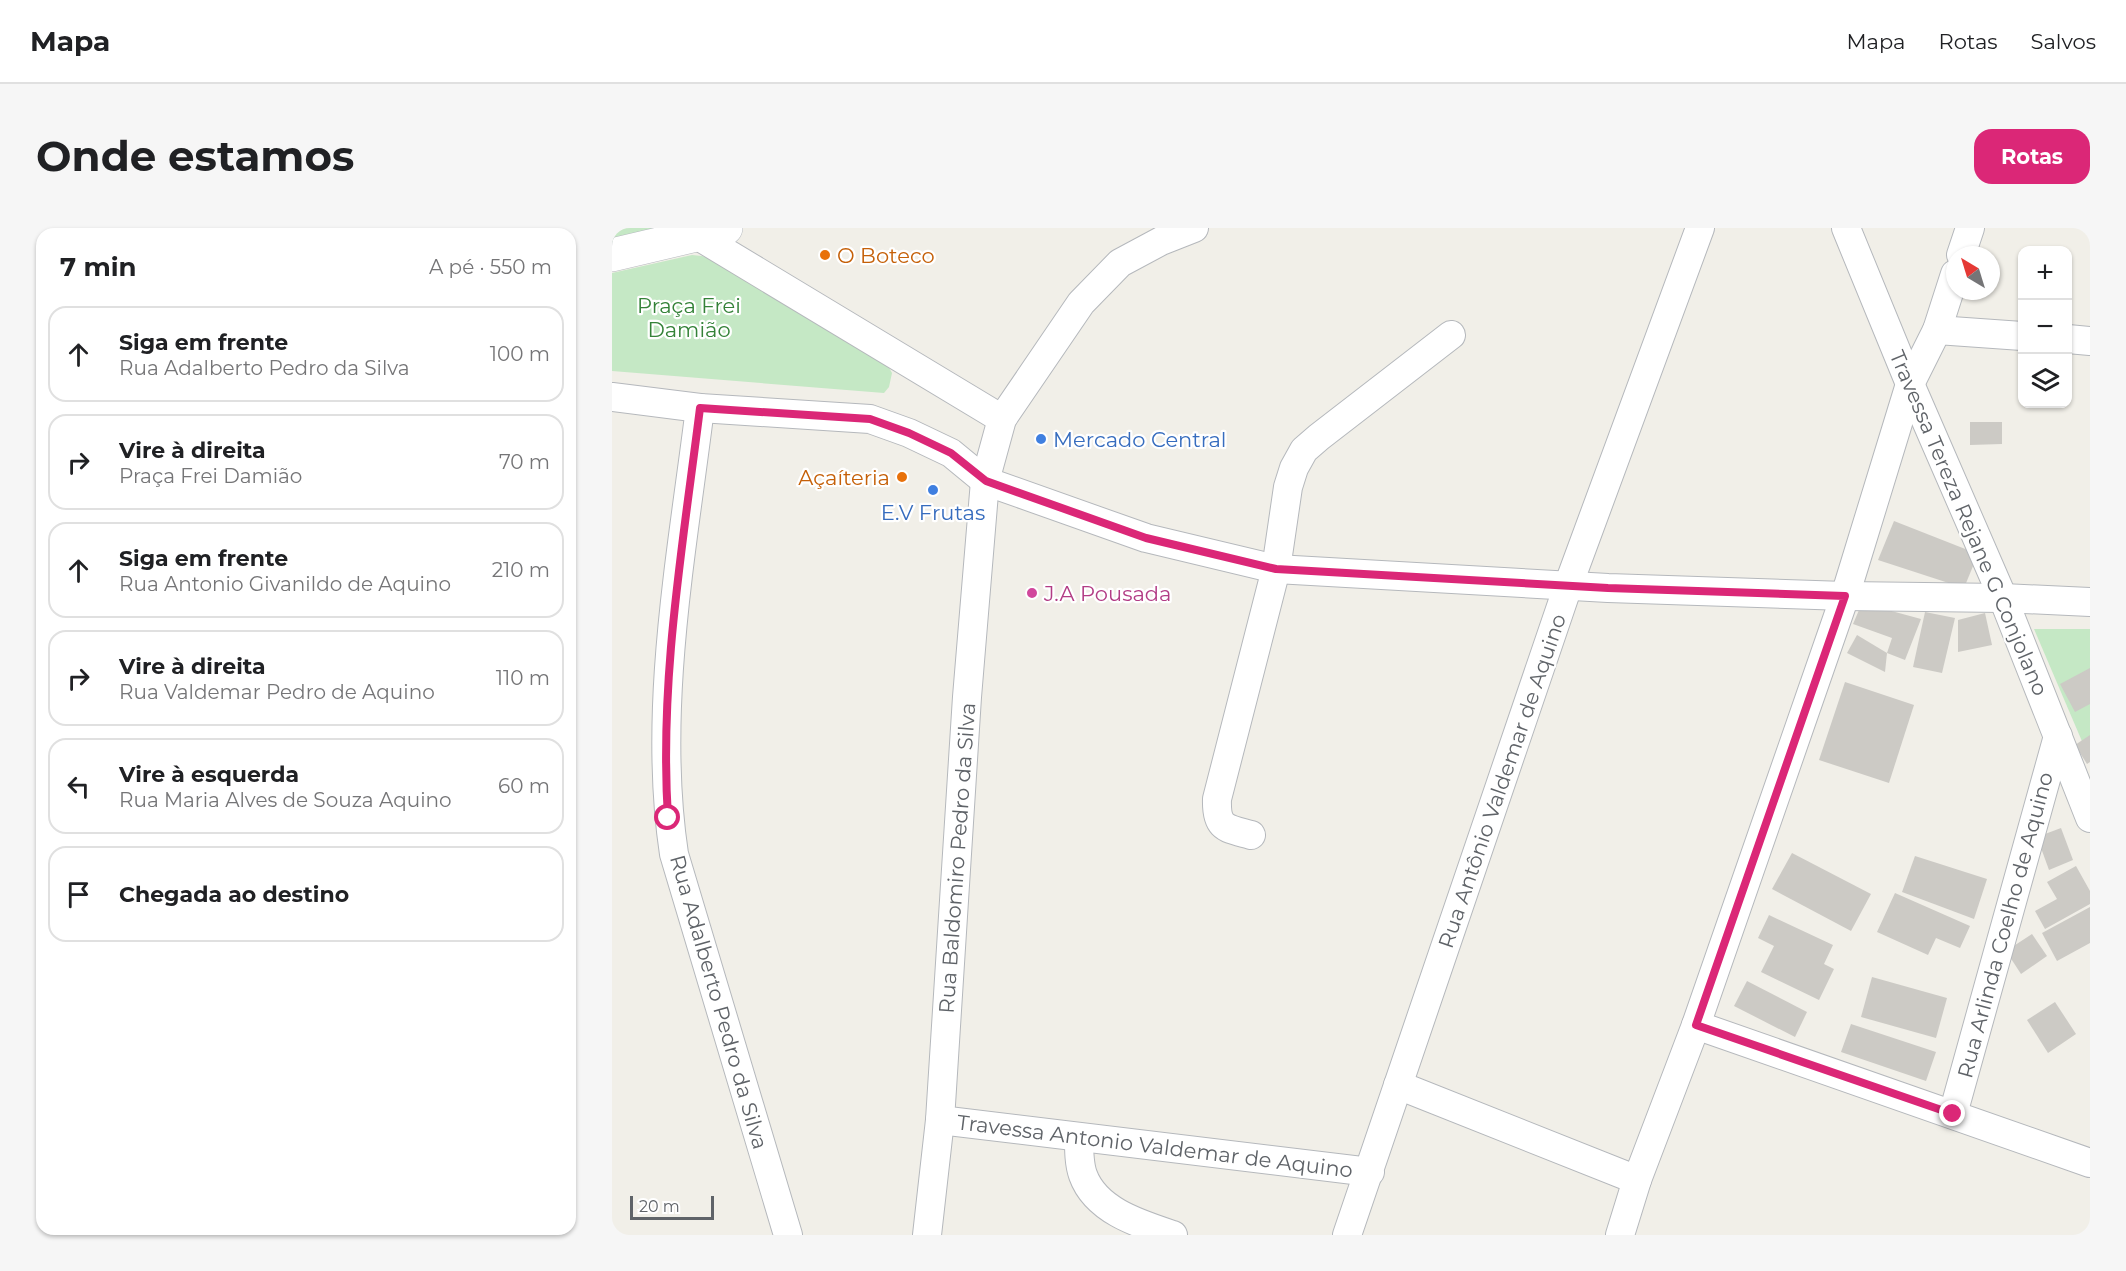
<!DOCTYPE html>
<html lang="pt">
<meta charset="utf-8">
<style>
:root{--surface:#fff;--page:#f6f6f6;--text:#202124;--muted:#757577;--line:#e0e0e0;--accent:#db2777}
body{margin:0;font-family:Montserrat,sans-serif;background:var(--page);color:var(--text)}
.controls{position:absolute;right:18px;top:18px;display:grid;overflow:hidden;border-radius:12px;box-shadow:0 2px 4px #0004}
.controls button{width:54px;height:54px;display:grid;place-items:center;padding:0;border:0;border-bottom:2px solid var(--line);background:var(--surface);color:var(--text);font:30px sans-serif}
.compass{position:absolute;left:1334px;top:18px;width:54px;height:54px;border-radius:50%;background:var(--surface);box-shadow:0 2px 4px #0004;rotate:322deg}
.scale{position:absolute;left:18px;bottom:15px;width:84px;box-sizing:border-box;padding-left:6px;border:3px solid #5f6368;border-top:0;font-size:16px;line-height:21px;white-space:nowrap;color:#5f6368;-webkit-text-stroke:4px #fff;paint-order:stroke}
.stop{position:absolute;width:18px;height:18px;margin:-14px;border:4px solid #db2777;border-radius:50%;background:#fff}
.stop.end{background:#db2777;border-color:#fff;box-shadow:0 2px 6px #0008}
.list{margin:0;padding:0;list-style:none}
h2{display:flex;justify-content:space-between;align-items:center;height:78px;margin:0;padding:0 24px;font-size:26px}
h2 small{font-size:20px;font-weight:400;color:var(--muted)}
.list li{display:grid;grid-template-columns:39px 1fr auto;gap:18px;align-items:center;box-sizing:border-box;height:96px;margin:0 12px 12px;padding:0 12px;border:2px solid var(--line);border-radius:18px}
.list b{display:block;font-size:22px;white-space:nowrap}
.list p{margin:0;font-size:20px;white-space:nowrap;color:var(--muted)}
.list em{font-size:20px;font-style:normal;color:var(--muted)}
.icon{flex:none;width:33px;height:33px;fill:none;stroke:currentColor;stroke-width:2;stroke-linecap:round;stroke-linejoin:round}
.map{position:relative;flex:none;width:1478px;height:1007px;overflow:hidden;border-radius:18px}
header{display:flex;align-items:center;gap:36px;box-sizing:border-box;height:84px;padding:0 30px;background:var(--surface);border-bottom:2px solid var(--line)}
header strong{font-size:28px}
nav{display:flex;gap:33px;margin-inline-start:auto;font-size:21px}
.intro{display:flex;align-items:center;justify-content:space-between;box-sizing:border-box;height:144px;padding:0 36px}
h1{margin:0;font-size:42px}
.button{padding:15px 27px;border-radius:18px;background:var(--accent);color:#fff;font-size:21px;font-weight:700}
main{display:flex;gap:36px;padding:0 36px}
aside{flex:1;background:var(--surface);border-radius:18px;box-shadow:0 2px 4px #0004}
.map>svg:first-child{display:block}
.green{fill:#c5e8c5}
.building{fill:#cccac5}
.lines{fill:none;stroke-linecap:round;stroke-linejoin:round}
.street-casing{stroke:#b5b8bc;stroke-width:30}
.secondary-casing{stroke:#b6babf;stroke-width:34}
.street{stroke:#fff;stroke-width:28}
.secondary{stroke:#fff;stroke-width:33}
.route{stroke:#db2777;stroke-width:8}
.food-dot{fill:#e8710a;stroke:#fff;stroke-width:2}
.shop-dot{fill:#3f7fe0;stroke:#fff;stroke-width:2}
.hotel-dot{fill:#d1479c;stroke:#fff;stroke-width:2}
.labels{text-anchor:middle;dominant-baseline:central;stroke-width:4.5;stroke-linejoin:round;paint-order:stroke}
.food-label{font-size:21px;fill:#c56008;stroke:#fff;text-anchor:start}
.park-label{font-size:21px;fill:#348238;stroke:#fff}
.shop-label{font-size:21px;fill:#366cbe;stroke:#fff;text-anchor:start}
.street-label{font-size:21px;fill:#5f6368;stroke:#fff}
.hotel-label{font-size:21px;fill:#b23c85;stroke:#fff;text-anchor:start}
</style>
<header>
<strong>Mapa</strong>
<nav><a>Mapa</a><a>Rotas</a><a>Salvos</a></nav>
</header>
<div class="intro"><h1>Onde estamos</h1><a class="button">Rotas</a></div>
<main>
<aside>
<h2>7 min<small>A pé · 550 m</small></h2>
<ul class="list">
<li><svg class="icon" aria-label="ahead" viewBox="0 0 24 24"><path d="M12 20V5M6 11l6-6 6 6"/></svg><div><b>Siga em frente</b><p>Rua Adalberto Pedro da Silva</p></div><em>100 m</em></li>
<li><svg class="icon" aria-label="right" viewBox="0 0 24 24"><path d="M7 20v-9h11M14 6l5 5-5 5"/></svg><div><b>Vire à direita</b><p>Praça Frei Damião</p></div><em>70 m</em></li>
<li><svg class="icon" aria-label="ahead" viewBox="0 0 24 24"><path d="M12 20V5M6 11l6-6 6 6"/></svg><div><b>Siga em frente</b><p>Rua Antonio Givanildo de Aquino</p></div><em>210 m</em></li>
<li><svg class="icon" aria-label="right" viewBox="0 0 24 24"><path d="M7 20v-9h11M14 6l5 5-5 5"/></svg><div><b>Vire à direita</b><p>Rua Valdemar Pedro de Aquino</p></div><em>110 m</em></li>
<li><svg class="icon" aria-label="left" viewBox="0 0 24 24"><path d="M17 20v-9H6M10 6l-5 5 5 5"/></svg><div><b>Vire à esquerda</b><p>Rua Maria Alves de Souza Aquino</p></div><em>60 m</em></li>
<li><svg class="icon" aria-label="arrive" viewBox="0 0 24 24"><path d="M6 21V4h12l-3 4 3 4H6"/></svg><div><b>Chegada ao destino</b></div></li>
</ul>
</aside>
<div class="map">
<svg width="1478" height="1007" viewBox="0 0 1478 1007">
<rect width="100%" height="100%" fill="#f1efe8"/>
<g class="green">
<polygon points="0,0 43,0 0,15"/>
<polygon points="80,27 90,28 100,32 276,138 280,145 277,159 272,165 0,143 0,45"/>
<polygon points="1422,401 1478,401 1478,532"/>
</g>
<g class="building">
<polygon points="1358,194 1390,194 1390,216 1358,217"/>
<polygon points="1282,293 1366,326 1352,360 1266,332"/>
<polygon points="1250,375 1309,391 1293,432 1275,425 1280,410 1241,396"/>
<polygon points="1313,384 1343,390 1330,445 1301,439"/>
<polygon points="1373,385 1380,417 1346,424 1346,392"/>
<polygon points="1245,407 1275,425 1273,444 1235,425"/>
<polygon points="1478,440 1478,476 1463,484 1448,456"/>
<polygon points="1233,454 1302,477 1277,555 1207,532"/>
<polygon points="1478,507 1478,534 1475,536 1463,517"/>
<polygon points="1449,600 1461,632 1437,642 1425,609"/>
<polygon points="1180,625 1259,666 1239,703 1160,661"/>
<polygon points="1303,628 1375,651 1362,691 1290,664"/>
<polygon points="1464,638 1478,663 1478,676 1433,701 1423,683 1445,671 1435,654"/>
<polygon points="1283,665 1358,698 1348,720 1324,710 1316,727 1265,704"/>
<polygon points="1478,679 1478,715 1445,733 1430,705"/>
<polygon points="1157,687 1221,717 1212,736 1222,741 1207,772 1149,744 1162,718 1146,710"/>
<polygon points="1420,706 1435,728 1409,746 1394,723"/>
<polygon points="1260,749 1335,770 1324,810 1249,789"/>
<polygon points="1135,753 1195,784 1183,809 1122,778"/>
<polygon points="1443,774 1464,806 1436,825 1415,792"/>
<polygon points="1239,796 1324,824 1314,853 1229,824"/>
</g>
<g class="lines">
<defs>
<g id="street">
<polyline points="73,0 390,191"/>
<polyline points="1234,0 1298,156 1391,370 1478,590"/>
<polyline points="1349,27 1358,0"/>
<polyline points="1325,102 1410,108"/>
<polyline points="1456,111 1478,113"/>
<polyline points="0,169 88,180 258,191 297,205 339,225 373,253 534,310 664,341 996,360 1233,368 1391,370 1478,374"/>
<path d="M88 180C70 325 40 481 62 626L176 1007"/>
<path d="M639 607C614 600 604 601 605 571L664 341 676 259 682 240 692 222 707 209 839 107"/>
<polyline points="1084,797 1478,935"/>
<polyline points="786,857 1025,952"/>
<polyline points="1341,886 1446,508"/>
<polyline points="328,892 758,944"/>
<path d="M467 910C467 922 467 936 471 947 484 983 528 996 561 1007"/>
<polyline points="315,1007 328,892 355,469 373,253 390,191 469,75 508,35 549,13 582,0"/>
<polyline points="735,1007 956,358 1088,0"/>
<polyline points="1008,1007 1025,952 1084,797 1233,368 1298,156 1325,102 1343,46"/>
</g>
<polyline id="secondary" points="0,27 114,0"/>
</defs>
<use href="#street" class="street-casing"/>
<use href="#secondary" class="secondary-casing"/>
<use href="#street" class="street"/>
<use href="#secondary" class="secondary"/>
</g>
<g class="lines">
<path class="route" d="M56 590C47 452 71 316 88 180L258 191 297 205 339 225 374 253 534 310 664 341 996 360 1233 368 1084 797 1341 886"/>
</g>
<g class="food-dot">
<circle cx="213" cy="27" r="6"/>
<circle cx="290" cy="249" r="6"/>
</g>
<g class="shop-dot">
<circle cx="429" cy="211" r="6"/>
<circle cx="321" cy="262" r="6"/>
</g>
<circle class="hotel-dot" cx="420" cy="365" r="6"/>
<g class="labels">
<g class="food-label">
<text x="225" y="27">O Boteco</text>
<text x="278" y="249" text-anchor="end">Açaíteria</text>
</g>
<g class="park-label">
<text x="77" y="77">Praça Frei<tspan x="77" dy="24">Damião</tspan></text>
</g>
<g class="shop-label">
<text x="441" y="211">Mercado Central</text>
<text x="321" y="284" text-anchor="middle">E.V Frutas</text>
</g>
<g class="street-label">
<text transform="translate(1357 295) rotate(67)">Travessa Tereza Rejane G Conjolano</text>
<text transform="translate(890 553) rotate(-71)">Rua Antônio Valdemar de Aquino</text>
<text transform="translate(345 630) rotate(-86)">Rua Baldomiro Pedro da Silva</text>
<text transform="translate(1393 697) rotate(-75)">Rua Arlinda Coelho de Aquino</text>
<text transform="translate(107 774) rotate(74)">Rua Adalberto Pedro da Silva</text>
<text transform="translate(543 918) rotate(7)">Travessa Antonio Valdemar de Aquino</text>
</g>
<g class="hotel-label">
<text x="432" y="365">J.A Pousada</text>
</g>
</g>
</svg>
<div class="controls">
<button>+</button>
<button>−</button>
<button><svg class="icon" aria-label="layers" viewBox="0 0 24 24"><path d="M12 4l9 5-9 5-9-5zM3 14l9 5 9-5"/></svg></button>
</div>
<svg class="compass" viewBox="-18 -18 36 36"><path d="M0-13l5 13h-10z" fill="#e53935"/><path d="M0 13l5-13h-10z" fill="#757577"/></svg>
<div class="scale">20 m</div>
<div class="stop" style="left:56px;top:590px"></div>
<div class="stop end" style="left:1341px;top:886px"></div>
</div>
</main>
